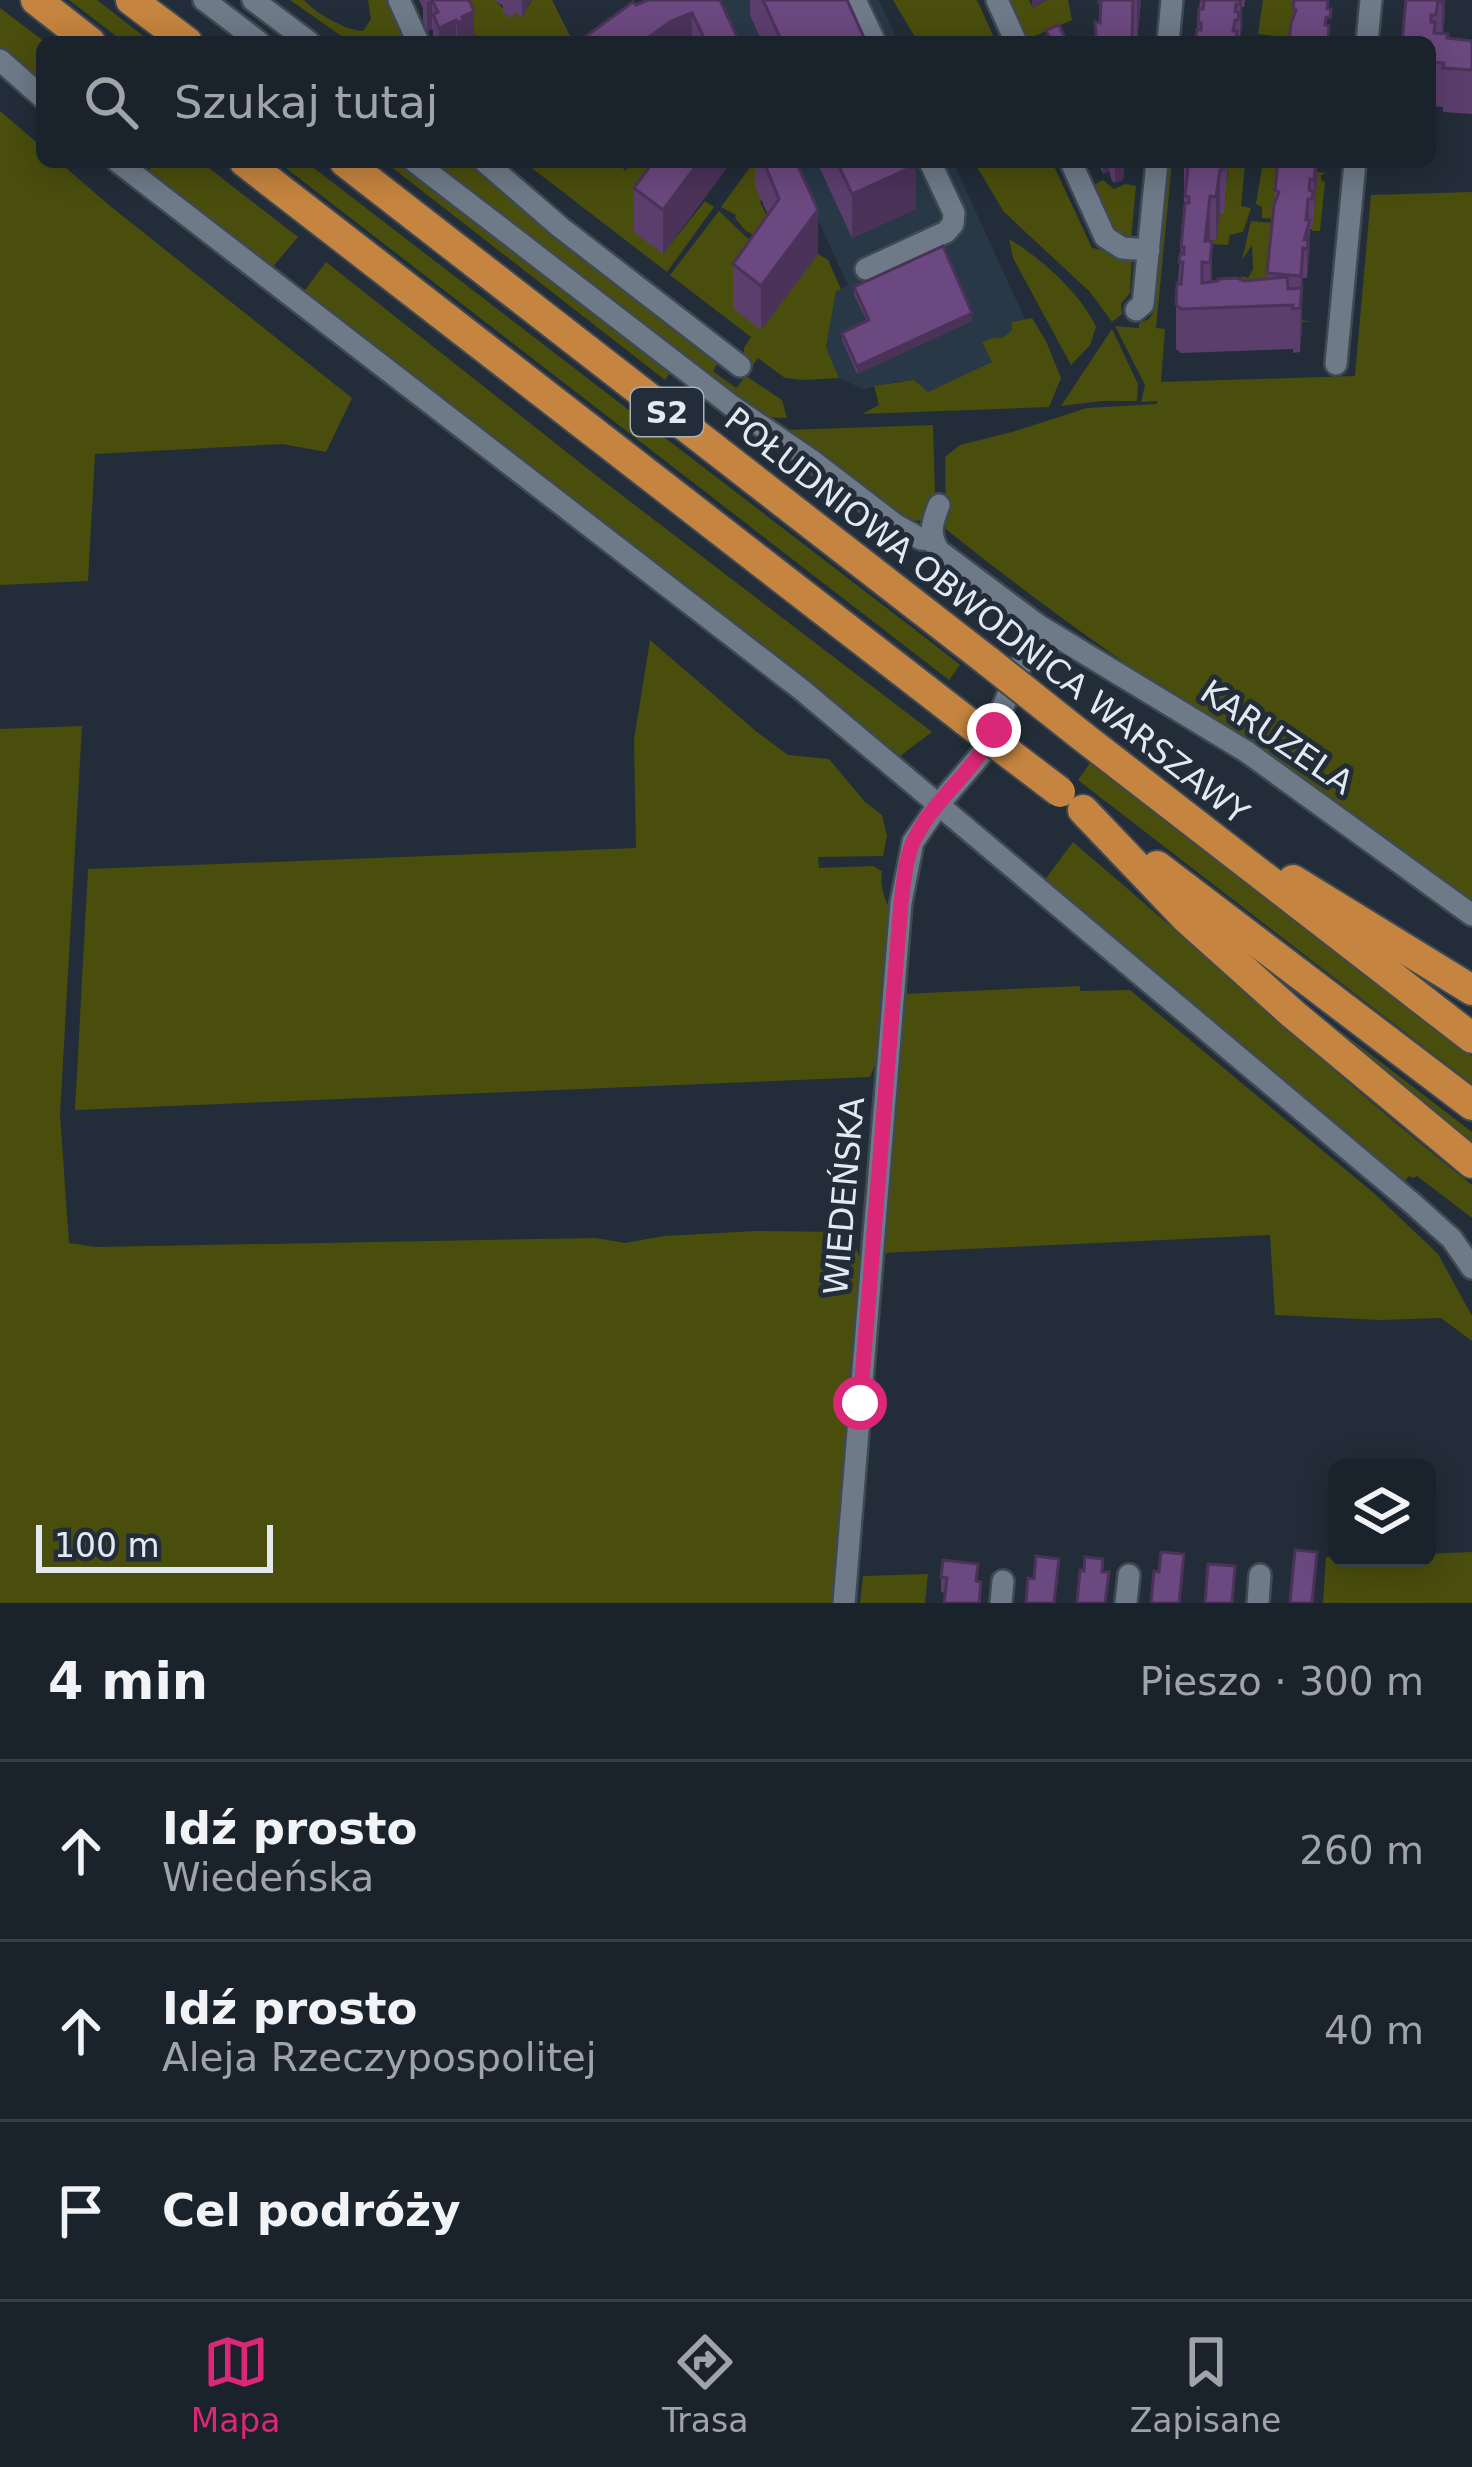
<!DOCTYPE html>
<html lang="pl">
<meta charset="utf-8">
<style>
:root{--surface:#1a222b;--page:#232a33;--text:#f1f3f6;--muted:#9fa4a9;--line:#383f47;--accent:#db2777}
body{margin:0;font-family:"DejaVu Sans",sans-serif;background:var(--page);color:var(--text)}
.controls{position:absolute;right:36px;bottom:36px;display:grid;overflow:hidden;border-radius:18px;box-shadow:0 6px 30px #0003}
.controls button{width:108px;height:108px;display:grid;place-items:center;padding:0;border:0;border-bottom:3px solid var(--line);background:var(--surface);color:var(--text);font:60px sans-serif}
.scale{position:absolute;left:36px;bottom:30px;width:237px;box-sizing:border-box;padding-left:12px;border:6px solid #e2e9f1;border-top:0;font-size:33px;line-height:42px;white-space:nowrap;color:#e2e9f1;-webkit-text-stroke:9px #222d39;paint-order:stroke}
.stop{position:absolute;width:36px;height:36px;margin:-27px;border:9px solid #db2777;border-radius:50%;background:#fff}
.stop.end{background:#db2777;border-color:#fff;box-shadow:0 3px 12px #0008}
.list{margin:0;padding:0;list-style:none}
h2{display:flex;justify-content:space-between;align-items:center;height:156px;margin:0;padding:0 48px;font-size:51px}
h2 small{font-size:39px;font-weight:400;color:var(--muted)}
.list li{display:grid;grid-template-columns:78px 1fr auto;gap:36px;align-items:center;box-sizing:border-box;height:180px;padding:0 48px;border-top:3px solid var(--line)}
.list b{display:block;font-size:45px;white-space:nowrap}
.list p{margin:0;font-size:39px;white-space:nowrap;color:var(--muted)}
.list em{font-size:39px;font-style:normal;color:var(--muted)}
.icon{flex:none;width:66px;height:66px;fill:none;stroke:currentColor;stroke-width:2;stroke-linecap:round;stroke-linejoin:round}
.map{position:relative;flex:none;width:1472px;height:1603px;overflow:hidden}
.search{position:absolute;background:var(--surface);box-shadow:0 6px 30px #0003;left:36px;right:36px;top:36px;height:132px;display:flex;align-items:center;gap:30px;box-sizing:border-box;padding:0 42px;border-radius:18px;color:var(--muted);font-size:45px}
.sheet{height:696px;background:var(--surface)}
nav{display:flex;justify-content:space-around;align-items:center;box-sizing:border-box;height:168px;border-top:3px solid var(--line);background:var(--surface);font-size:33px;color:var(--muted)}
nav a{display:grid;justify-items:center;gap:6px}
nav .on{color:var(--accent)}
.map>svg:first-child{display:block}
.built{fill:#283847}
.green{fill:#494e0d}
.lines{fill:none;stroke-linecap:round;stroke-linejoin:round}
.minor-casing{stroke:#3f4952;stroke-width:26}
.highway-casing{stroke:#3f4952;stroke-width:34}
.minor{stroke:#6e7a88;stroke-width:21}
.highway{stroke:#c5843f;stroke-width:30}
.highway-bridge-casing{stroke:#3f4952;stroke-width:34;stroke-linecap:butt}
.highway-bridge{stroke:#c5843f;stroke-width:30}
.wall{fill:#5c3e6d}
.shaded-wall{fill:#4b3259}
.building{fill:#6b487f;stroke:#4b3259;stroke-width:3}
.route{stroke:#db2777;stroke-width:15}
.labels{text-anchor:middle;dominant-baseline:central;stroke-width:10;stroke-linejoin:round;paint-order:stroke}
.shield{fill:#222d39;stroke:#a8b1ba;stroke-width:3}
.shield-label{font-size:30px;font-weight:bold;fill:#e2e9f1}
.street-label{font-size:33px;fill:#e2e9f1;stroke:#222d39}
</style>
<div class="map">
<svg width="1472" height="1603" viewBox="0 0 1472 1603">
<rect width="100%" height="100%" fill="#222d39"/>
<g class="built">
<polygon points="715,0 879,0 898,42 734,42"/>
<polygon points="791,162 953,162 1025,319 1012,322 1012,330 1002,338 992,338 993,362 928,392 901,381 863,389 839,378 826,347 836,291 848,285"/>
</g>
<g class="green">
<polygon points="69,0 97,0 151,42 124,42"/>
<path d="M290 0H304C315 13 347 31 363 31L371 19 368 0H387L404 42H350Z"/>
<polygon points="459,0 495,0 512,18 515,13 522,17 532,0 552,0 571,38 561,42 478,42"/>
<polygon points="893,0 977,0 996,42 918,42"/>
<polygon points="1007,0 1029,0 1033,8 1047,0 1068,0 1072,20 1025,40"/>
<polygon points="1263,0 1296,0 1293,38 1258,34"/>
<polygon points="0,8 45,42 42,42 42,88 0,52"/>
<polygon points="0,111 42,147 42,162 59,162 110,206 352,398 326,452 282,444 95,454 88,581 0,585"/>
<polygon points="152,162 201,162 298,237 270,270 152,180 149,172"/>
<polygon points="278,162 306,162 927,639 960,665 949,680"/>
<polygon points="385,162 407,162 674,367 665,380"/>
<polygon points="422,162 474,162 562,237 719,361 713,371 736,388 746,376 782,400 787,418 758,417"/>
<polygon points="524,162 622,162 624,171 636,162 684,162 670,245 705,201 714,207 667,272"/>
<polygon points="754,162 783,162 760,202 770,222 760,238 746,231 735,218 736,215 721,207"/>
<polygon points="974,162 1052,162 1092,248 1132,255 1130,293 1121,304 1122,314 1112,322 1090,292 1004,212"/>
<path d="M1167 162H1172L1156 328 1165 329 1161 382 1355 376 1371 195 1472 192V905C1299 776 1114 665 946 529L945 457 960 445 1012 432 1087 408 1157 404V401L1141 402 1145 385 1115 326 1139 328V323L1149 319 1153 312Z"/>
<polygon points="1214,162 1245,165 1241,206 1251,208 1243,232 1230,235 1228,245 1210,244 1220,214 1224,213 1222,197 1226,197 1223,181 1227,181 1228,169"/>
<polygon points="1262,167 1326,173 1321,175 1321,180 1325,182 1320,231 1312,231 1310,209 1314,209 1316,181 1275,219 1262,218 1262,207 1256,204"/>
<polygon points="1103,180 1114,189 1125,184 1136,186 1131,239 1115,235 1092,186"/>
<polygon points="719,211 745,236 771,254 761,330 818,254 828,260 841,289 836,291 826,347 839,378 804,380 785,378 758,358 753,365 744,355 744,348 751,337 670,275"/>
<polygon points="1251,221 1275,223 1299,319 1310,322 1287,321 1243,287 1241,276 1248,278 1253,269 1252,245 1242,260"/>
<path d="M1009 239C1041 258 1081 294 1096 327L1090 345 1071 365 1013 258Z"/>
<polygon points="326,262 602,480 932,732 896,759 302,294"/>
<polygon points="1032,318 1046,341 1061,378 1049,407 862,414 879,405 874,386 914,380 928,392 992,362 982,342 992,338 1002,338 1012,330 1012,322"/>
<polygon points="1112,329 1138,384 1137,401 1102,401 1061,406"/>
<polygon points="933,425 935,494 925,521 905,520 786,430"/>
<path d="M650 640 757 732 788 755 829 759 865 802 882 815 887 836 883 856 818 857 819 868 873 866 882 871C880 885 883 896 890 909L879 1055 870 1077 75 1110 88 869 636 848 634 740Z"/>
<polygon points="82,726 60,1115 69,1243 96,1247 596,1238 625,1243 664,1236 756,1231 839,1232 853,1240 860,1259 835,1603 0,1603 0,729"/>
<polygon points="1090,763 1472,1056 1472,1084 1078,780"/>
<path d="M1073 842C1207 955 1334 1076 1472 1185V1218L1417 1176 1413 1178 1409 1176 1405 1181 1044 881Z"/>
<polygon points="1080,986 1080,991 1130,990 1376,1195 1438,1254 1472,1316 1472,1341 1441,1318 1381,1320 1275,1315 1270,1235 882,1253 901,994"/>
<polygon points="1310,1008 1472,1132 1472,1150 1305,1011"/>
<polygon points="1472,1552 1472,1603 1323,1603 1326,1557 1427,1558 1427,1554"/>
<polygon points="928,1574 925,1603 860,1603 863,1576"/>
</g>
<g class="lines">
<defs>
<g id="minor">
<polyline points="204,0 259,42"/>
<polyline points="253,0 309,42"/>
<polyline points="399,0 418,42"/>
<polyline points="855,0 875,42"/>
<polyline points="997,0 1016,42"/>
<polyline points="1168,42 1172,0"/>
<polyline points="1367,42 1371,0"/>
<polyline points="0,60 42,97"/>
<polyline points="118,162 802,690 1412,1203 1452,1239 1472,1268"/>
<polyline points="415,162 732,406 814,462 896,525 921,539 932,540"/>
<polyline points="485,162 560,227 740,366"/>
<polyline points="1071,162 1105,237 1122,248 1149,250"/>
<polyline points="866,269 946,232 953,224 954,213 930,162"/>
<polyline points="1136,310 1143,304 1157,162"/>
<polyline points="1336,364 1355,162"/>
<path d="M939 505C932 523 928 534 939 551L1038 625 1247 752 1472 915"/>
<polyline points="844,1603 901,903 913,842 939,804 984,751 1038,625"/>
<polyline points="1001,1603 1003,1581"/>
<polyline points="1126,1603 1129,1575"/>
<polyline points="1258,1603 1260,1575"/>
</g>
<g id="highway">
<polyline points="36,0 90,42"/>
<polyline points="131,0 187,42"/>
<polyline points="245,162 965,720"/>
<polyline points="345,162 989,662"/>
<polyline points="1082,736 1472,1038"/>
<polyline points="1083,810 1185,917 1293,1014 1472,1163"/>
<polyline points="1157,866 1472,1105"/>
<polyline points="1293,880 1472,990"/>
</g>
</defs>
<use href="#minor" class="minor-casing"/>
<use href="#highway" class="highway-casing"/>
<use href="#minor" class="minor"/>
<use href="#highway" class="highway"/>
<defs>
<g id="highway-bridge">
<polyline points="989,662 1082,736"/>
<polyline points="965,720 1060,792"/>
</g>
</defs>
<use href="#highway-bridge" class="highway-bridge-casing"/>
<use href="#highway-bridge" class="highway-bridge"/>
</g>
<g class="wall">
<polygon points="419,0 469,0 474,41 433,42 433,31 432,29 427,32 423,21 423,8"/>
<polygon points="494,0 531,0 522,17 515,13 512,18 503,13 503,6"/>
<polygon points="720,0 738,42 578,42 636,5"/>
<polygon points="750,0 847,0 866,42 762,42 750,15"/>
<polygon points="1099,0 1141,0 1137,42 1090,42 1095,37 1099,23"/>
<polygon points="1200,0 1245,0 1244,7 1242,7 1240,42 1196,42"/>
<polygon points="1406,0 1445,0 1443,34 1448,38 1472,41 1472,114 1443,112 1443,107 1431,106 1430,110 1430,42"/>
<polygon points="653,162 731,162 663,254 634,232 634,188"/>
<polygon points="755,162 796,162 818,254 761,330 733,308 733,264 768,215 755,186"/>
<polygon points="817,162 914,162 916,209 852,238"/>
<polygon points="1098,162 1125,162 1123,180 1115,183 1112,181 1109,171 1103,174"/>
<polygon points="1184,162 1228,162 1224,214 1220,214 1216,240 1210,240 1212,282 1267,279 1275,190 1317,162 1317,181 1312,229 1310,229 1307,278 1303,278 1302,291 1300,352 1293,353 1293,349 1181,353 1176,349 1176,305 1184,210"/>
<polygon points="854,287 972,321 857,374 842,340 842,333 867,321 854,295"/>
<polygon points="941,1577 981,1582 981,1603 944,1603 945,1593 941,1592"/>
</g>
<g class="shaded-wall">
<polygon points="432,0 432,29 427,32 427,2"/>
<polygon points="522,0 531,0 522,17"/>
<polygon points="1032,0 1047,0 1032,8"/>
<polygon points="1137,0 1141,0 1137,42"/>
<polygon points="1240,0 1242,0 1242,26 1240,42"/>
<polygon points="1442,0 1445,0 1445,16 1442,46"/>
<polygon points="474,11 474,41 457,42 457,23 462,17"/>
<polygon points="692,13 692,42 642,42 671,21"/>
<polygon points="456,20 456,42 439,42 439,28"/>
<polygon points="699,162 731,162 663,254 663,210"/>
<polygon points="1103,162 1109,162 1109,171 1103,174"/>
<polygon points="1115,162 1125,162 1123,180 1115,183"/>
<polygon points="1316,162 1317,181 1314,210 1314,180"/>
<polygon points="916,165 916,209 852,238 852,194"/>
<polygon points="1220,170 1220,214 1216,240 1216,197"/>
<polygon points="1210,196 1210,240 1207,262 1205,241"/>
<polygon points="1308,199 1310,250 1307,278 1307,249 1304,248"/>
<polygon points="818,210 818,254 761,330 761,286"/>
<polygon points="1212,241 1212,285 1210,306 1210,263"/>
<polygon points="1303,248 1302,332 1300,352 1301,276"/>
<polygon points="972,313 972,321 857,374 857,366"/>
</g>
<g class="building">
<polygon points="432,0 469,0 474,11 462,17 464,20 457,23 456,20 439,28 433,14 438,12"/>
<polygon points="648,0 720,0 738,39 733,42 706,42 692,13 671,21 642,42 578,42 633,2 636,5"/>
<polygon points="763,0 847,0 866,42 782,42"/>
<polygon points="1099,0 1133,0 1132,42 1090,42 1090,37 1096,37 1095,22 1100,23 1101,3 1099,3"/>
<polygon points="1200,0 1240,0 1240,4 1236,4 1235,12 1239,12 1238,20 1235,20 1233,31 1237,31 1236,42 1200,42 1200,38 1196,38 1197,30 1201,30 1201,23 1198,23 1199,9 1203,9 1204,2"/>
<polygon points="1294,0 1328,0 1327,9 1331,9 1330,18 1326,17 1325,25 1329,26 1328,40 1324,40 1323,42 1289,42 1291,23 1296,10 1293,8"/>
<polygon points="1406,0 1442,0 1442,2 1438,1 1436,15 1431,15 1431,22 1435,22 1434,33 1448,34 1447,38 1472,41 1472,70 1443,68 1444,63 1431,62 1430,67 1430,42 1402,42"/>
<polygon points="1059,25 1067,42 1052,42 1046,30"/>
<polygon points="653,162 699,162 663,210 634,188"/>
<polygon points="764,162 796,162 818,210 761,286 733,264 779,199"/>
<polygon points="837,162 914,162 916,165 852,194"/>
<polygon points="1184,162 1223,162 1224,170 1220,170 1216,197 1210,196 1205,241 1212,241 1210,263 1202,262 1202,283 1218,281 1218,279 1237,278 1244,281 1287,277 1288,289 1302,288 1300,308 1293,309 1293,305 1181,309 1176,305 1177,283 1181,284 1183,262 1179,262 1180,254 1184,254 1184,247 1181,247 1185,203 1189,203 1189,197 1185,196 1188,167 1184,166"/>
<polygon points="1278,162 1316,162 1314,180 1310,179 1309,190 1313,191 1312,199 1308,199 1306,220 1310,220 1304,240 1308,240 1307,249 1303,248 1301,276 1267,273 1274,205 1279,192 1275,190"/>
<polygon points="943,246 972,313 857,366 842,333 869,320 854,287"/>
<polygon points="1295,1550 1317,1552 1312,1603 1290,1603"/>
<polygon points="1161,1552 1184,1554 1179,1603 1151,1603 1154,1571 1159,1572"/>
<polygon points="1036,1556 1059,1559 1054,1603 1026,1603 1028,1578 1034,1579"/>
<polygon points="1085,1557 1103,1559 1102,1572 1109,1572 1105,1603 1077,1603 1080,1570 1084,1571"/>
<polygon points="943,1560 978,1564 976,1581 981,1582 979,1603 944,1603 947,1578 941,1577"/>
<polygon points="1208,1564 1235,1566 1232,1603 1205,1603"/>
</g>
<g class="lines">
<path class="route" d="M860 1403 901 903C904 882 905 857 915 838 936 797 975 771 994 730"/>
</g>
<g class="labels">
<rect class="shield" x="631" y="388" width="72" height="48" rx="9"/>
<g class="shield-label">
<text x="667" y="412">S2</text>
</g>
<g class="street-label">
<text transform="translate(987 616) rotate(38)">POŁUDNIOWA OBWODNICA WARSZAWY</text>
<text transform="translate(1277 737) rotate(34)">KARUZELA</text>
<text transform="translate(844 1196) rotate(-85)">WIEDEŃSKA</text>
</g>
</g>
</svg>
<div class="controls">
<button><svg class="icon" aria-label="layers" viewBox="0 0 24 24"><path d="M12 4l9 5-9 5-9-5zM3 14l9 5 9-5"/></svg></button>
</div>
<div class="scale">100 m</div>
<div class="stop" style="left:860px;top:1403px"></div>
<div class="stop end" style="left:994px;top:730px"></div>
<div class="search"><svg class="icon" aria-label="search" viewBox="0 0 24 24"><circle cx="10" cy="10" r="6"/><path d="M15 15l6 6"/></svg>Szukaj tutaj</div>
</div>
<section class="sheet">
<h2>4 min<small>Pieszo · 300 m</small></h2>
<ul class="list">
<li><svg class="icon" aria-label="ahead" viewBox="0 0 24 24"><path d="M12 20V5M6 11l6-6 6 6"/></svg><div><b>Idź prosto</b><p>Wiedeńska</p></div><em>260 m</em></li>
<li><svg class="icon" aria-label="ahead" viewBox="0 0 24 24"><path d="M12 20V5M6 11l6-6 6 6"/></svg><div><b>Idź prosto</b><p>Aleja Rzeczypospolitej</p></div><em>40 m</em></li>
<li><svg class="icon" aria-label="arrive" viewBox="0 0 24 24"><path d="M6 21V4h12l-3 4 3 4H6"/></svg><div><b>Cel podróży</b></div></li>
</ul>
</section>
<nav>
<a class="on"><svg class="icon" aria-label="map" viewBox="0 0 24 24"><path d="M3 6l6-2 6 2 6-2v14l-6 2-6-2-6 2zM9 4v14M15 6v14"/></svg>Mapa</a>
<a><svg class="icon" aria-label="directions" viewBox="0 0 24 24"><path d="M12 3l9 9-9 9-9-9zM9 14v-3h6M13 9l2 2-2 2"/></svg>Trasa</a>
<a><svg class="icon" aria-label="saved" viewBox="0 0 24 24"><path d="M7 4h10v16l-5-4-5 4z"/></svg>Zapisane</a>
</nav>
